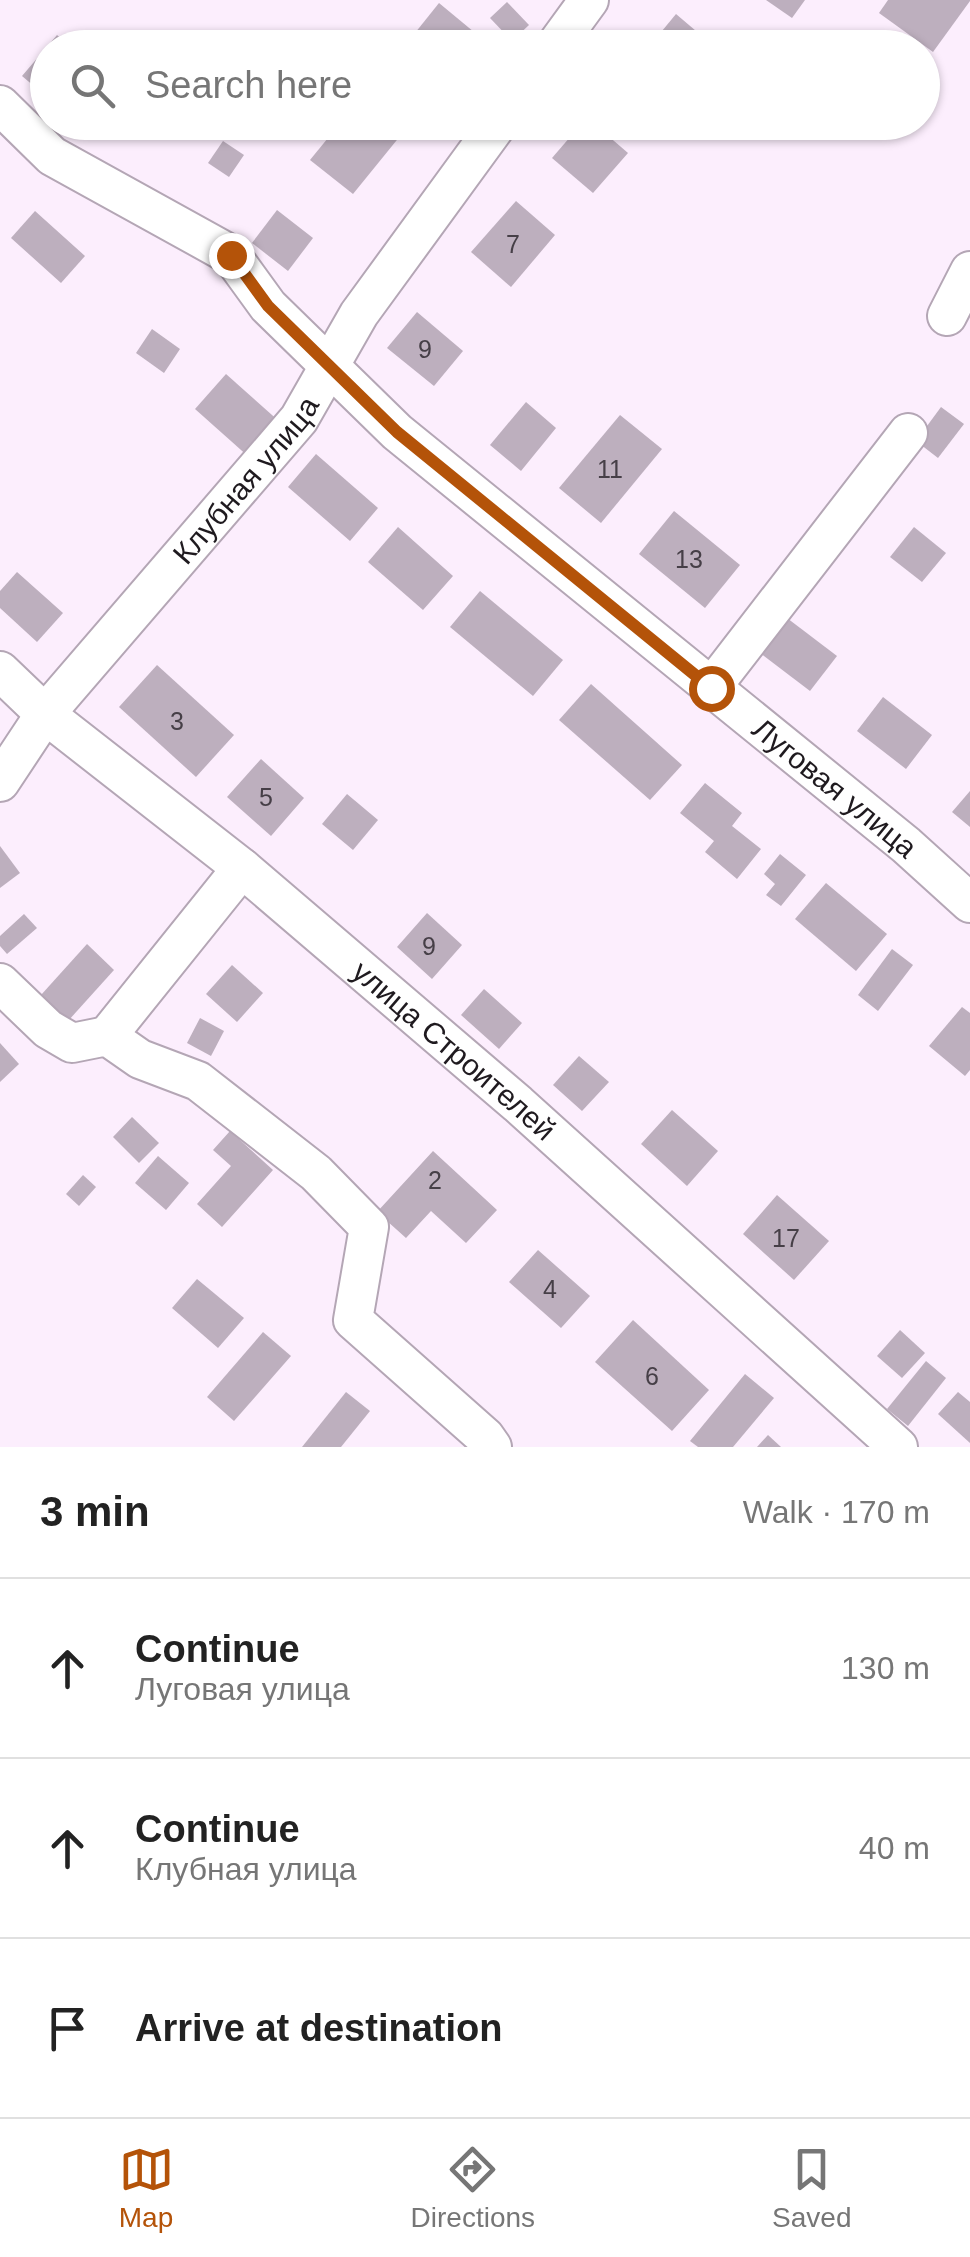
<!DOCTYPE html>
<meta charset="utf-8">
<style>
:root{--surface:#fff;--page:#f2f2f2;--text:#222;--muted:#767676;--line:#e0e0e0;--accent:#b45309}
body{margin:0;font-family:Helvetica,sans-serif;background:var(--page);color:var(--text)}
.stop{position:absolute;width:30px;height:30px;margin:-22px;border:8px solid #b45309;border-radius:50%;background:#fff}
.stop.end{background:#b45309;border-color:#fff;box-shadow:0 2px 10px #0008}
.list{margin:0;padding:0;list-style:none}
h2{display:flex;justify-content:space-between;align-items:center;height:130px;margin:0;padding:0 40px;font-size:42px}
h2 small{font-size:32px;font-weight:400;color:var(--muted)}
.list li{display:grid;grid-template-columns:65px 1fr auto;gap:30px;align-items:center;box-sizing:border-box;height:180px;padding:0 40px;border-top:2px solid var(--line)}
.list b{display:block;font-size:38px;white-space:nowrap}
.list p{margin:0;font-size:32px;white-space:nowrap;color:var(--muted)}
.list em{font-size:32px;font-style:normal;color:var(--muted)}
.icon{flex:none;width:55px;height:55px;fill:none;stroke:currentColor;stroke-width:2;stroke-linecap:round;stroke-linejoin:round}
.map{position:relative;flex:none;width:970px;height:1447px;overflow:hidden}
.search{position:absolute;background:var(--surface);box-shadow:0 2px 8px #0004;left:30px;right:30px;top:30px;height:110px;display:flex;align-items:center;gap:25px;box-sizing:border-box;padding:0 35px;border-radius:55px;color:var(--muted);font-size:38px}
.sheet{height:670px;background:var(--surface)}
nav{display:flex;justify-content:space-around;align-items:center;box-sizing:border-box;height:140px;border-top:2px solid var(--line);background:var(--surface);font-size:28px;color:var(--muted)}
nav a{display:grid;justify-items:center;gap:5px}
nav .on{color:var(--accent)}
.map>svg:first-child{display:block}
.building{fill:#bdafbe}
.lines{fill:none;stroke-linecap:round;stroke-linejoin:round}
.minor-casing{stroke:#b4a6b5;stroke-width:42}
.minor{stroke:#fff;stroke-width:38}
.route{stroke:#b45309;stroke-width:12}
.labels{text-anchor:middle;dominant-baseline:central;stroke-width:8;stroke-linejoin:round;paint-order:stroke}
.number-label{font-size:25px;fill:#463f47}
.street-label{font-size:30px;fill:#1f1a1f;stroke:#fff}
</style>
<div class="map">
<svg width="970" height="1447" viewBox="0 0 970 1447">
<rect width="100%" height="100%" fill="#fceefd"/>
<g class="building">
<polygon points="766,0 805,0 792,18"/>
<polygon points="888,0 970,0 970,1 933,52 879,13"/>
<polygon points="507,2 529,25 512,41 490,18"/>
<polygon points="439,3 474,32 461,48 403,48"/>
<polygon points="676,14 716,48 648,48"/>
<polygon points="57,35 72,48 48,48 48,98 22,76"/>
<polygon points="341,122 396,122 405,130 353,194 310,160"/>
<polygon points="583,122 592,122 628,153 593,193 552,158"/>
<polygon points="223,141 244,155 229,177 208,163"/>
<polygon points="516,201 555,235 511,287 471,252"/>
<polygon points="277,210 313,238 288,271 252,243"/>
<polygon points="35,211 85,256 61,283 11,238"/>
<polygon points="417,312 463,351 434,386 387,348"/>
<polygon points="152,329 180,349 164,373 136,353"/>
<polygon points="226,374 281,423 250,458 195,409"/>
<polygon points="526,402 556,428 521,471 490,445"/>
<polygon points="941,407 964,424 938,458 916,441"/>
<polygon points="620,415 662,449 601,523 559,488"/>
<polygon points="316,454 378,508 350,541 288,487"/>
<polygon points="674,511 740,565 705,608 639,554"/>
<polygon points="398,527 453,576 423,610 368,562"/>
<polygon points="914,527 946,553 922,582 890,557"/>
<polygon points="17,572 63,613 37,642 0,608 0,591"/>
<polygon points="480,591 563,660 533,696 450,627"/>
<polygon points="787,618 837,656 810,691 760,653"/>
<polygon points="157,665 234,735 196,777 119,707"/>
<polygon points="591,684 682,765 650,800 559,720"/>
<polygon points="883,697 932,735 906,769 857,731"/>
<polygon points="261,759 304,798 271,836 227,797"/>
<polygon points="705,783 742,813 732,826 761,849 737,879 705,852 714,841 680,813"/>
<polygon points="970,791 970,827 952,812"/>
<polygon points="347,794 378,820 353,850 322,824"/>
<polygon points="0,846 20,873 0,888"/>
<polygon points="780,854 806,875 781,906 766,895 775,884 764,874"/>
<polygon points="826,883 887,934 856,971 795,919"/>
<polygon points="427,913 462,945 432,979 397,947"/>
<polygon points="24,914 37,928 7,954 0,946 0,936"/>
<polygon points="87,944 114,970 68,1021 41,995"/>
<polygon points="892,949 913,965 878,1011 858,995"/>
<polygon points="232,965 263,993 237,1022 206,994"/>
<polygon points="484,989 522,1023 499,1049 461,1015"/>
<polygon points="962,1007 970,1013 970,1070 965,1076 929,1046"/>
<polygon points="200,1018 224,1031 211,1056 187,1043"/>
<polygon points="0,1043 19,1064 0,1082"/>
<polygon points="579,1056 609,1082 582,1111 553,1085"/>
<polygon points="672,1110 718,1151 687,1186 641,1144"/>
<polygon points="132,1117 159,1143 139,1163 113,1137"/>
<polygon points="230,1131 273,1170 222,1227 197,1204 231,1166 213,1150"/>
<polygon points="433,1151 497,1210 466,1243 431,1211 406,1238 377,1212"/>
<polygon points="158,1156 189,1183 166,1210 135,1183"/>
<polygon points="83,1175 96,1187 79,1206 66,1194"/>
<polygon points="777,1195 829,1241 794,1280 743,1234"/>
<polygon points="538,1250 590,1296 561,1328 509,1282"/>
<polygon points="197,1279 244,1318 218,1348 172,1308"/>
<polygon points="633,1320 709,1390 672,1431 595,1362"/>
<polygon points="900,1330 925,1353 902,1378 877,1356"/>
<polygon points="263,1332 291,1356 234,1421 207,1397"/>
<polygon points="926,1361 946,1378 908,1426 887,1409"/>
<polygon points="745,1374 774,1398 733,1447 698,1447 690,1441"/>
<polygon points="346,1392 370,1411 341,1447 302,1447"/>
<polygon points="958,1392 970,1402 970,1443 938,1414"/>
<polygon points="768,1435 781,1447 757,1447"/>
</g>
<g class="lines">
<defs>
<g id="minor">
<polyline points="554,48 589,0"/>
<path id="s1" d="M0 105 52 156 231 255 268 306 397 432 906 845 970 903"/>
<polyline points="947,316 970,271"/>
<path id="s2" d="M0 671 45 714 242 868 518 1104 898 1447"/>
<polyline points="711,688 908,433"/>
<path id="s3" d="M0 782 45 714 299 419 359 314 499 122"/>
<polyline points="0,983 48,1029 72,1043 107,1036 140,1059 198,1081 316,1173 369,1227 353,1320 485,1437 492,1447"/>
<polyline points="107,1036 242,868"/>
</g>
</defs>
<use href="#minor" class="minor-casing"/>
<use href="#minor" class="minor"/>
</g>
<g class="lines">
<polyline class="route" points="231,255 268,306 397,432 711,688"/>
</g>
<g class="labels">
<g class="number-label">
<text x="513" y="244">7</text>
<text x="425" y="349">9</text>
<text x="610" y="469">11</text>
<text x="689" y="559">13</text>
<text x="177" y="721">3</text>
<text x="266" y="797">5</text>
<text x="429" y="946">9</text>
<text x="435" y="1180">2</text>
<text x="786" y="1238">17</text>
<text x="550" y="1289">4</text>
<text x="652" y="1376">6</text>
</g>
<g class="street-label">
<text stroke="none"><textPath href="#s3" startOffset="390">Клубная улица</textPath></text>
<text stroke="none"><textPath href="#s1" startOffset="1085">Луговая улица</textPath></text>
<text stroke="none"><textPath href="#s2" startOffset="592">улица Строителей</textPath></text>
</g>
</g>
</svg>
<div class="stop" style="left:711px;top:688px"></div>
<div class="stop end" style="left:231px;top:255px"></div>
<div class="search"><svg class="icon" aria-label="search" viewBox="0 0 24 24"><circle cx="10" cy="10" r="6"/><path d="M15 15l6 6"/></svg>Search here</div>
</div>
<section class="sheet">
<h2>3 min<small>Walk · 170 m</small></h2>
<ul class="list">
<li><svg class="icon" aria-label="ahead" viewBox="0 0 24 24"><path d="M12 20V5M6 11l6-6 6 6"/></svg><div><b>Continue</b><p>Луговая улица</p></div><em>130 m</em></li>
<li><svg class="icon" aria-label="ahead" viewBox="0 0 24 24"><path d="M12 20V5M6 11l6-6 6 6"/></svg><div><b>Continue</b><p>Клубная улица</p></div><em>40 m</em></li>
<li><svg class="icon" aria-label="arrive" viewBox="0 0 24 24"><path d="M6 21V4h12l-3 4 3 4H6"/></svg><div><b>Arrive at destination</b></div></li>
</ul>
</section>
<nav>
<a class="on"><svg class="icon" aria-label="map" viewBox="0 0 24 24"><path d="M3 6l6-2 6 2 6-2v14l-6 2-6-2-6 2zM9 4v14M15 6v14"/></svg>Map</a>
<a><svg class="icon" aria-label="directions" viewBox="0 0 24 24"><path d="M12 3l9 9-9 9-9-9zM9 14v-3h6M13 9l2 2-2 2"/></svg>Directions</a>
<a><svg class="icon" aria-label="saved" viewBox="0 0 24 24"><path d="M7 4h10v16l-5-4-5 4z"/></svg>Saved</a>
</nav>
